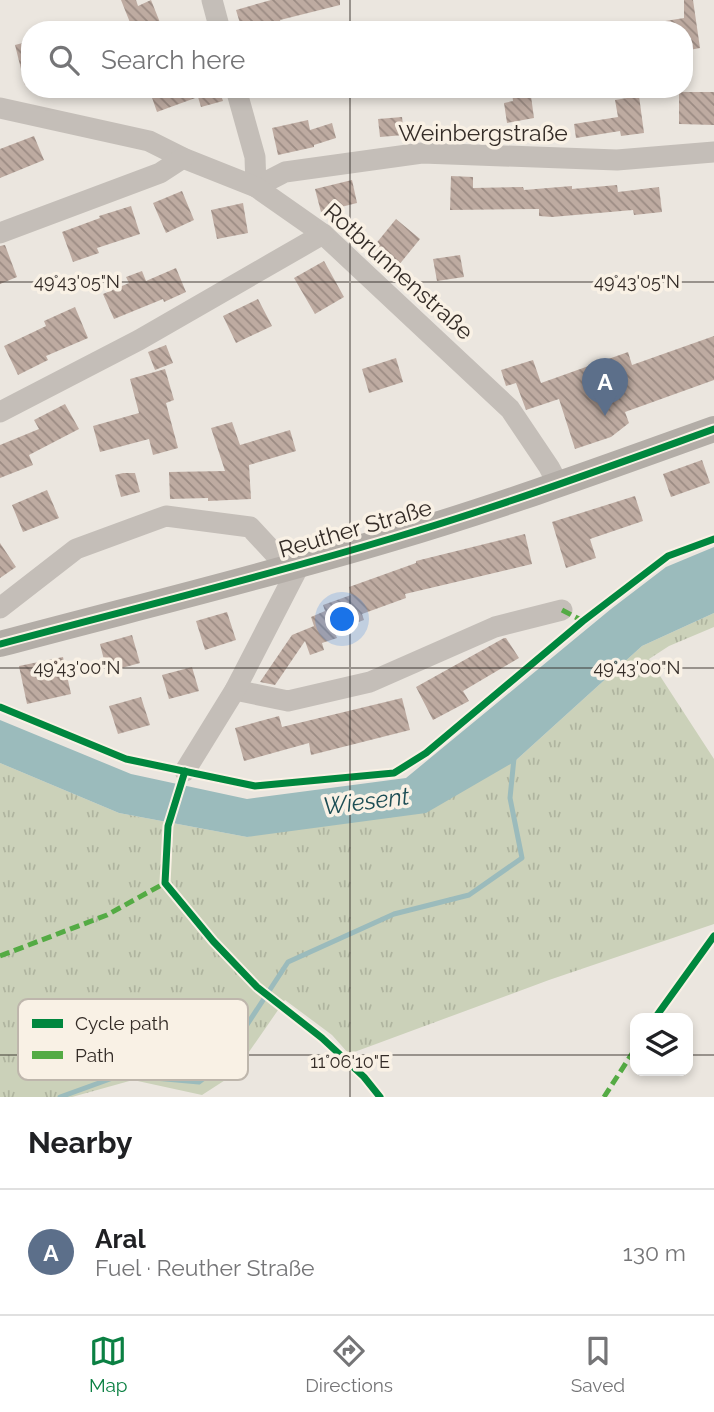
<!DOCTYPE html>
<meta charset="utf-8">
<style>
:root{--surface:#fff;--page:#f6f6f6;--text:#202124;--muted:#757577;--line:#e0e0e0;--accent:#0b8043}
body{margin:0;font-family:Raleway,sans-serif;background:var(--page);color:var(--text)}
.controls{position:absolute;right:21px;bottom:21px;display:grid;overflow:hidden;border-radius:14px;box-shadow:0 4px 10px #0003}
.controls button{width:63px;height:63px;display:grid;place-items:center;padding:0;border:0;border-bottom:2px solid var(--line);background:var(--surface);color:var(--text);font:35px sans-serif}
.you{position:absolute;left:343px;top:620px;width:24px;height:24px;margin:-18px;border:5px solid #fff;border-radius:50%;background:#1a73e8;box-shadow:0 0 0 10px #1a73e833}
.badge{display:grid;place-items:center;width:46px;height:46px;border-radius:50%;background:var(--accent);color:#fff;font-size:23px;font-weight:700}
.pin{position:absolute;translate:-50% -58px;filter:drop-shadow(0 2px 4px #0008)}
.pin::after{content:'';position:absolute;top:37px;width:24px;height:21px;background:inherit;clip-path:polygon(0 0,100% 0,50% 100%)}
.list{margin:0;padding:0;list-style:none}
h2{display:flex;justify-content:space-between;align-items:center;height:91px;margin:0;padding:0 28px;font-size:30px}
h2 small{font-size:23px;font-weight:400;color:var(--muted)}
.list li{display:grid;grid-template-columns:46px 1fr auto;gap:21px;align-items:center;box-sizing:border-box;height:126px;padding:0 28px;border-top:2px solid var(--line)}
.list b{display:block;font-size:26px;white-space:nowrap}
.list p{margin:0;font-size:23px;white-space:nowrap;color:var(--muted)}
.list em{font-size:23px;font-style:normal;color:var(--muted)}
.icon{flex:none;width:38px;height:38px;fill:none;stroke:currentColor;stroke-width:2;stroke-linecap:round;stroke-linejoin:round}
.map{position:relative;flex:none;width:714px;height:1097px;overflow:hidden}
.search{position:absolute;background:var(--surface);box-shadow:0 4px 10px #0003;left:21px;right:21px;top:21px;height:77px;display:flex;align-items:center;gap:18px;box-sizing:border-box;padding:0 24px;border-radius:28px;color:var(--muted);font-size:26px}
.sheet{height:217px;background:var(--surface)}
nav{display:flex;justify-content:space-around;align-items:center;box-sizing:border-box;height:98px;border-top:2px solid var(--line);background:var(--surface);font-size:19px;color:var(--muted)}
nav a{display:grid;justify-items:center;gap:4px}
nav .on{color:var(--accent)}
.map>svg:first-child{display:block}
.grass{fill:url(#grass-tufts)}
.water{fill:#9bbbbc}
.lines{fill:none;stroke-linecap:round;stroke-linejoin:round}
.stream{stroke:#9bbbbc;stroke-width:5}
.building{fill:url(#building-back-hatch)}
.minor{stroke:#c4beb8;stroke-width:21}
.major{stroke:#b3ada7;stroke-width:26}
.quiet{stroke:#54ab44;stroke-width:5;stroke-dasharray:10 5;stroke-linecap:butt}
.cycleway-casing{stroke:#f9f1e5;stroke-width:11}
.cycleway{stroke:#00873e;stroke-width:7}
.ticks{fill:none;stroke:#342c27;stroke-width:2;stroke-opacity:0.45}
.labels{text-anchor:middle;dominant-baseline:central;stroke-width:7;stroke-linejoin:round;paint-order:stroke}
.street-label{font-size:23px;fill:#342c27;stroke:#f9f1e5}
.water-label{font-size:24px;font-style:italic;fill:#1d4e55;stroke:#f9f1e5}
.key{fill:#f9f1e5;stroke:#beb6ac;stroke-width:2}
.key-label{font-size:19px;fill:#342c27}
.ticks-label{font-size:18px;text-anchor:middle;fill:#342c27;stroke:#f9f1e5;stroke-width:7;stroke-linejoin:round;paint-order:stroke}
</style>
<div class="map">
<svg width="714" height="1097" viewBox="0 0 714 1097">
<defs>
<pattern id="grass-tufts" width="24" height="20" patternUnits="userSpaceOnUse" patternTransform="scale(1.75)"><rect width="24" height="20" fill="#cbd1b9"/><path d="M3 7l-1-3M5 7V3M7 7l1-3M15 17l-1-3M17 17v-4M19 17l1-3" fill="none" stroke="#afb49f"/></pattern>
<pattern id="building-back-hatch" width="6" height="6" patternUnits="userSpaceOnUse" patternTransform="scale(1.75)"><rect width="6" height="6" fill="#beaba1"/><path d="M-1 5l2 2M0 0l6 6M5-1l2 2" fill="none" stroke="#9b8b83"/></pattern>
</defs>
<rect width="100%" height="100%" fill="#ebe6df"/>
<polygon class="grass" points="714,613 714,627 669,646 649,659 714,759 714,924 549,980 349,1054 332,1035 285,1000 233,1075 202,1095 133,1080 72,1097 0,1097 0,763 119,813 247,837 514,762 642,646"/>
<polygon class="water" points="714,547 714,613 642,646 514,762 426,813 247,837 119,813 0,763 0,720 131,774 247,799 406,778 611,609 666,567"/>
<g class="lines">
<polyline class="stream" points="60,1097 121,1075 199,1082 220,1066 288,962 394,914 469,895 522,858 510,798 514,758"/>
</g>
<g class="building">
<polygon points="121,0 136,0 138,6 151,0 163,30 133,30"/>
<polygon points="271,0 340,0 340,5 280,20 282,25 264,30 242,30 236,10"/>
<polygon points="684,0 693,0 700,48 684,51 684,30 659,30 659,22 684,18"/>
<polygon points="30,41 30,85 25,85 15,45"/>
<polygon points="149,89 219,89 223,101 201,107 198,97 157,112"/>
<polygon points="530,89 534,118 507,123 504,103 513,101 512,91"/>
<polygon points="679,92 714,92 714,125 679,124"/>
<polygon points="639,96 644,133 621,136 620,131 576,138 574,124 618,117 615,100"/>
<polygon points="402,117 404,135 380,137 378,119"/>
<polygon points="308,120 310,130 332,123 336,138 314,145 314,147 278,155 272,128"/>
<polygon points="34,136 44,160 0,178 0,149"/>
<polygon points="451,176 473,177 473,188 523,187 524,190 572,186 572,189 617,185 618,192 659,187 662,212 634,215 633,210 552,217 539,216 539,209 450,210"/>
<polygon points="352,180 357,203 321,212 315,189"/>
<polygon points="182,191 194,220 166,233 153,203"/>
<polygon points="243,203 248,233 217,239 211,210"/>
<polygon points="131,206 140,234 97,248 99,253 73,262 62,232 100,218 99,216"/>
<polygon points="396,219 420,239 394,271 370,251"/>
<polygon points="5,245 17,277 0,284 0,246"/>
<polygon points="460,255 464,277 437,281 433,259"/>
<polygon points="324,261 344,297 315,314 294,278"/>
<polygon points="176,268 186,292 164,302 163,299 114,319 103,294 129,283 126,277 142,271 146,281"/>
<polygon points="258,299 272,326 236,343 223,316"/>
<polygon points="75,307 88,338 46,356 48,360 18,375 4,346 46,326 44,321"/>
<polygon points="714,336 714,380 625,412 629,423 611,437 575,449 559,399 526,410 516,383 506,386 501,370 533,360 541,383 628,352 632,365"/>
<polygon points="166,345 173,363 155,370 148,352"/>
<polygon points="396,358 403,382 369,393 362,369"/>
<polygon points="165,369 174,400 166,403 178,448 153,455 149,439 100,452 93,426 139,413 130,379"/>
<polygon points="65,404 79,429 29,455 33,465 0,478 0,445 39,429 34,420"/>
<polygon points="232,422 240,445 290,430 296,451 249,465 251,499 208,501 208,498 170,499 169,472 225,471 211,428"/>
<polygon points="702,460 710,483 671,497 663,474"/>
<polygon points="123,473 135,473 140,492 121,497 115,475"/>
<polygon points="47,490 59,518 23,532 12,505"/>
<polygon points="635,496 643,521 590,539 596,558 566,568 552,522"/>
<polygon points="525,534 532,564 405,594 406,598 362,614 364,620 334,631 337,638 322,643 324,650 310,655 305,641 275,685 260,682 292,635 314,626 311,617 325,611 323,605 351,595 349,587 416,563 416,561"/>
<polygon points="0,543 16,567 0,578"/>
<polygon points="227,612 236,640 205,650 196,621"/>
<polygon points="132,635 140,663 107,672 100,644"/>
<polygon points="504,638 506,638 519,658 463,691 469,701 433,720 416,687"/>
<polygon points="63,657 71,694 27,704 19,666"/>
<polygon points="192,667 199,691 169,699 162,675"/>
<polygon points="141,697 150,725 118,734 109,706"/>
<polygon points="402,698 410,730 311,755 309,743 244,761 235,728 279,716 282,727"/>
</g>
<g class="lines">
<g class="minor">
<polyline points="212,0 220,30"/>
<polyline points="236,89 255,157 256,187 285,172 422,153 617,160 714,152"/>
<polyline points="0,108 149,141 183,158 256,187 323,234 510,409 549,467 558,484"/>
<polyline points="0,233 160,173 183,158"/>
<polyline points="0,412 139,340 323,234"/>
<polyline points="0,608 76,549 166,516 250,527 288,568"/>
<polyline points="235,690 288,701 370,682 495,627 562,610"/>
<polyline points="185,771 235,690 300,564"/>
</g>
<path class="major" d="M0 644C131 609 263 577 393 538 502 506 608 467 714 429"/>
<g class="quiet">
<polyline points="562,610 583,621"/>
<polyline points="0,956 107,915 165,883"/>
<polyline points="604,1097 635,1049"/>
</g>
<defs>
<g id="cycleway">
<path d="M0 644C131 609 263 577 393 538 502 506 608 467 714 429"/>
<polyline points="0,707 126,759 255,786 394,773 426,753 583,621 668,556 714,539"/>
<polyline points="185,771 168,826 165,883 213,941 257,987 322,1038 364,1077 380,1097"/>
<polyline points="655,1018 714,936"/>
</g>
</defs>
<use href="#cycleway" class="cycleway-casing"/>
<use href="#cycleway" class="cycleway"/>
</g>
<path class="ticks" d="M350 0V30M350 89V1097M0 282H714M0 668H714M0 1055H635M688 1055H714"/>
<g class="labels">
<g class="street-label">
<text x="483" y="132">Weinbergstraße</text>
<text transform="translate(399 271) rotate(42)">Rotbrunnenstraße</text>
<text transform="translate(355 528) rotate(-16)">Reuther Straße</text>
</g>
<g class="water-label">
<text transform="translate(366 801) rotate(-7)">Wiesent</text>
</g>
</g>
<rect x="18" y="999" width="230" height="81" rx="10" class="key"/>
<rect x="32" y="1019" width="31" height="9" fill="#00873e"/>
<rect x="32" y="1051" width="31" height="8" fill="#54ab44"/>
<g class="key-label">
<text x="75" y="1030">Cycle path</text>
<text x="75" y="1062">Path</text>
</g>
<g class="ticks-label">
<text x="77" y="288">49°43'05"N</text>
<text x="637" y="288">49°43'05"N</text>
<text x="77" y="674">49°43'00"N</text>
<text x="637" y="674">49°43'00"N</text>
<text x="350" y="1068">11°06'10"E</text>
</g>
</svg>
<div class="controls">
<button><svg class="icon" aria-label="layers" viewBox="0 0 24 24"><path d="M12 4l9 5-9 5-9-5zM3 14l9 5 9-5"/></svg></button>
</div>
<div class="you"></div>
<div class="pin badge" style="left:605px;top:416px;background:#5c6f8a">A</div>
<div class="search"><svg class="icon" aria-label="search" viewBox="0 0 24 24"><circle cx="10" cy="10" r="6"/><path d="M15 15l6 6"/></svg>Search here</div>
</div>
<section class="sheet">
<h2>Nearby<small></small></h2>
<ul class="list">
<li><span class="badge" style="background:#5c6f8a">A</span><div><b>Aral</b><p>Fuel · Reuther Straße</p></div><em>130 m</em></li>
</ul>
</section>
<nav>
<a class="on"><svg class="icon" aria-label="map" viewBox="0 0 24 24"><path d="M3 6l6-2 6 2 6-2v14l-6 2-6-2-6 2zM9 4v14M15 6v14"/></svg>Map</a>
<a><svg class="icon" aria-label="directions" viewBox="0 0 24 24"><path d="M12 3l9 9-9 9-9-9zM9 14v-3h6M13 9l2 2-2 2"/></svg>Directions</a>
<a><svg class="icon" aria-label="saved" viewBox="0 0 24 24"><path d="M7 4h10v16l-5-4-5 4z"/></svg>Saved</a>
</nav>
